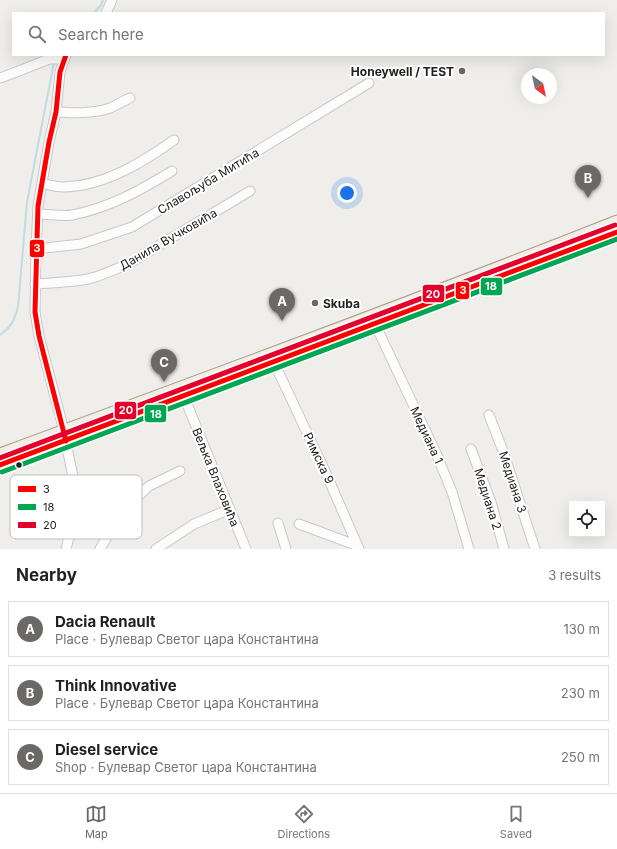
<!DOCTYPE html>
<meta charset="utf-8">
<style>
:root{--surface:#fff;--page:#f6f6f6;--text:#202124;--muted:#757577;--line:#e0e0e0;--accent:#6a6968}
body{margin:0;font-family:Inter,sans-serif;background:var(--page);color:var(--text)}
.controls{position:absolute;right:12px;bottom:12px;display:grid;overflow:hidden;border-radius:0px;box-shadow:0 4px 16px #0002}
.controls button{width:36px;height:36px;display:grid;place-items:center;padding:0;border:0;border-bottom:1px solid var(--line);background:var(--surface);color:var(--text);font:20px sans-serif}
.compass{position:absolute;left:521px;top:68px;width:36px;height:36px;border-radius:50%;background:var(--surface);box-shadow:0 4px 16px #0002;rotate:147deg}
.you{position:absolute;left:347px;top:193px;width:14px;height:14px;margin:-10px;border:3px solid #fff;border-radius:50%;background:#1a73e8;box-shadow:0 0 0 6px #1a73e833}
.badge{display:grid;place-items:center;width:26px;height:26px;border-radius:50%;background:var(--accent);color:#fff;font-size:13px;font-weight:700}
.pin{position:absolute;translate:-50% -33px;filter:drop-shadow(0 1px 2px #0008)}
.pin::after{content:'';position:absolute;top:21px;width:14px;height:12px;background:inherit;clip-path:polygon(0 0,100% 0,50% 100%)}
.list{margin:0;padding:0;list-style:none}
h2{display:flex;justify-content:space-between;align-items:center;height:52px;margin:0;padding:0 16px;font-size:17px}
h2 small{font-size:13px;font-weight:400;color:var(--muted)}
.list li{display:grid;grid-template-columns:26px 1fr auto;gap:12px;align-items:center;box-sizing:border-box;height:56px;margin:0 8px 8px;padding:0 8px;border:1px solid var(--line);border-radius:0px}
.list b{display:block;font-size:15px;white-space:nowrap}
.list p{margin:0;font-size:13px;white-space:nowrap;color:var(--muted)}
.list em{font-size:13px;font-style:normal;color:var(--muted)}
.icon{flex:none;width:22px;height:22px;fill:none;stroke:currentColor;stroke-width:2;stroke-linecap:round;stroke-linejoin:round}
.map{position:relative;flex:none;width:617px;height:549px;overflow:hidden}
.search{position:absolute;background:var(--surface);box-shadow:0 4px 16px #0002;left:12px;right:12px;top:12px;height:44px;display:flex;align-items:center;gap:10px;box-sizing:border-box;padding:0 14px;border-radius:0px;color:var(--muted);font-size:15px}
.sheet{height:244px;background:var(--surface)}
nav{display:flex;justify-content:space-around;align-items:center;box-sizing:border-box;height:56px;border-top:1px solid var(--line);background:var(--surface);font-size:11px;color:var(--muted)}
nav a{display:grid;justify-items:center;gap:2px}
nav .on{color:var(--accent)}
.map>svg:first-child{display:block}
.lines{fill:none;stroke-linecap:round;stroke-linejoin:round}
.stream{stroke:#bfdbe3;stroke-width:2}
.minor-casing{stroke:#c9c8c7;stroke-width:11}
.major-casing{stroke:#a79c86;stroke-width:13}
.minor{stroke:#fdfcfc;stroke-width:9}
.major{stroke:#f3ede7;stroke-width:11}
.bus-1-casing{stroke:#fff;stroke-width:8}
.bus-2-casing{stroke:#fff;stroke-width:8}
.bus-3-casing{stroke:#fff;stroke-width:8}
.bus-1{stroke:#f00;stroke-width:5}
.bus-2{stroke:#00a651;stroke-width:5}
.bus-3{stroke:#e4002b;stroke-width:5}
.poi-dot{fill:#6a6968;stroke:#fff;stroke-width:1.5}
.bus-dot{fill:#222;stroke:#fff;stroke-width:1.5}
.labels{text-anchor:middle;dominant-baseline:central;stroke-width:4;stroke-linejoin:round;paint-order:stroke}
.poi-label{font-size:12px;font-weight:bold;fill:#222;stroke:#fff;text-anchor:end}
.street-label{font-size:12px;fill:#222;stroke:#fff}
.key{fill:#fff;stroke:#bdbdbd;stroke-width:1}
.key-label{font-size:11px;fill:#222}
.line-badge{stroke:#fff;stroke-width:1.5}
.badge-label{font-size:11px;text-anchor:middle;font-weight:bold;fill:#fff}
</style>
<div class="map">
<svg width="617" height="549" viewBox="0 0 617 549">
<rect width="100%" height="100%" fill="#f0eeeb"/>
<g class="lines">
<g class="stream">
<polyline points="94,13 101,5 103,0"/>
<path d="M0 335C12 326 14 321 18 307L27 202 54 62"/>
</g>
<defs>
<g id="minor">
<polyline points="106,13 112,0"/>
<polyline points="0,78 24,69 49,59 64,59"/>
<path d="M56 112C73 113 93 114 110 108 117 105 123 101 130 98"/>
<path d="M42 183C49 185 57 187 64 187 104 186 142 163 174 140"/>
<path d="M38 214C49 214 62 217 72 215 109 208 141 190 172 171"/>
<polyline points="36,249 81,244 132,227 369,83"/>
<path d="M35 284C53 283 71 282 88 279 102 276 115 269 128 264L250 191"/>
<polyline points="375,324 436,453 452,492 469,549"/>
<polyline points="278,371 325,471 359,549"/>
<polyline points="187,404 246,549"/>
<polyline points="489,415 503,451 535,549"/>
<polyline points="471,449 491,502 504,549"/>
<polyline points="278,523 286,549"/>
<polyline points="299,524 358,546"/>
<polyline points="66,549 74,517 76,500 74,481 61,419 39,336 35,312 36,249 38,206 49,142 56,112 60,72 66,55"/>
<polyline points="100,549 114,525 131,503 149,486 180,471"/>
<polyline points="156,549 194,524 230,509"/>
</g>
<g id="major">
<path d="M0 454C206 378 412 302 617 221"/>
<polyline points="0,465 375,324 617,232"/>
</g>
</defs>
<use href="#minor" class="minor-casing"/>
<use href="#major" class="major-casing"/>
<use href="#minor" class="minor"/>
<use href="#major" class="major"/>
<defs>
<g id="bus-1">
<polyline points="66,55 60,72 56,112 49,142 38,206 35,312 39,336 66,441"/>
<polyline points="0,465 617,232"/>
</g>
<polyline id="bus-2" points="2,472 617,239"/>
<polyline id="bus-3" points="0,458 615,225"/>
</defs>
<use href="#bus-1" class="bus-1-casing"/>
<use href="#bus-2" class="bus-2-casing"/>
<use href="#bus-3" class="bus-3-casing"/>
<use href="#bus-1" class="bus-1"/>
<use href="#bus-2" class="bus-2"/>
<use href="#bus-3" class="bus-3"/>
</g>
<g class="poi-dot">
<circle cx="462" cy="71" r="4"/>
<circle cx="315" cy="303" r="4"/>
</g>
<circle class="bus-dot" cx="19" cy="465" r="3.5"/>
<g class="labels">
<g class="poi-label">
<text x="454" y="71">Honeywell / TEST</text>
<text x="323" y="303" text-anchor="start">Skuba</text>
</g>
<g class="street-label">
<text transform="translate(208 181) rotate(-31)">Славољуба Митића</text>
<text transform="translate(168 239) rotate(-30)">Данила Вучковића</text>
<text transform="translate(427 435) rotate(65)">Медиана 1</text>
<text transform="translate(319 458) rotate(65)">Римска 9</text>
<text transform="translate(216 477) rotate(68)">Вељка Влаховића</text>
<text transform="translate(513 482) rotate(72)">Медиана 3</text>
<text transform="translate(488 499) rotate(72)">Медиана 2</text>
</g>
</g>
<rect x="10" y="475" width="132" height="64" rx="6" class="key"/>
<rect x="18" y="486" width="18" height="6" fill="#f00"/>
<rect x="18" y="504" width="18" height="6" fill="#00a651"/>
<rect x="18" y="522" width="18" height="6" fill="#e4002b"/>
<g class="key-label">
<text x="43" y="493">3</text>
<text x="43" y="511">18</text>
<text x="43" y="529">20</text>
</g>
<g class="line-badge">
<rect x="29" y="239" width="16" height="19" rx="4" fill="#f00"/>
<rect x="480" y="277" width="23" height="19" rx="4" fill="#00a651"/>
<rect x="455" y="281" width="15" height="19" rx="4" fill="#f00"/>
<rect x="422" y="284" width="23" height="19" rx="4" fill="#e4002b"/>
<rect x="114" y="401" width="23" height="19" rx="4" fill="#e4002b"/>
<rect x="144" y="404" width="23" height="19" rx="4" fill="#00a651"/>
</g>
<g class="badge-label">
<text x="37" y="252">3</text>
<text x="491" y="290">18</text>
<text x="463" y="294">3</text>
<text x="433" y="298">20</text>
<text x="126" y="414">20</text>
<text x="156" y="418">18</text>
</g>
</svg>
<div class="controls">
<button><svg class="icon" aria-label="locate" viewBox="0 0 24 24"><circle cx="12" cy="12" r="6"/><path d="M12 2v4M12 18v4M2 12h4M18 12h4"/></svg></button>
</div>
<svg class="compass" viewBox="-18 -18 36 36"><path d="M0-13l5 13h-10z" fill="#e53935"/><path d="M0 13l5-13h-10z" fill="#757577"/></svg>
<div class="you"></div>
<div class="pin badge" style="left:282px;top:321px">A</div>
<div class="pin badge" style="left:588px;top:198px">B</div>
<div class="pin badge" style="left:164px;top:382px">C</div>
<div class="search"><svg class="icon" aria-label="search" viewBox="0 0 24 24"><circle cx="10" cy="10" r="6"/><path d="M15 15l6 6"/></svg>Search here</div>
</div>
<section class="sheet">
<h2>Nearby<small>3 results</small></h2>
<ul class="list">
<li><span class="badge">A</span><div><b>Dacia Renault</b><p>Place · Булевар Светог цара Константина</p></div><em>130 m</em></li>
<li><span class="badge">B</span><div><b>Think Innovative</b><p>Place · Булевар Светог цара Константина</p></div><em>230 m</em></li>
<li><span class="badge">C</span><div><b>Diesel service</b><p>Shop · Булевар Светог цара Константина</p></div><em>250 m</em></li>
</ul>
</section>
<nav>
<a class="on"><svg class="icon" aria-label="map" viewBox="0 0 24 24"><path d="M3 6l6-2 6 2 6-2v14l-6 2-6-2-6 2zM9 4v14M15 6v14"/></svg>Map</a>
<a><svg class="icon" aria-label="directions" viewBox="0 0 24 24"><path d="M12 3l9 9-9 9-9-9zM9 14v-3h6M13 9l2 2-2 2"/></svg>Directions</a>
<a><svg class="icon" aria-label="saved" viewBox="0 0 24 24"><path d="M7 4h10v16l-5-4-5 4z"/></svg>Saved</a>
</nav>
